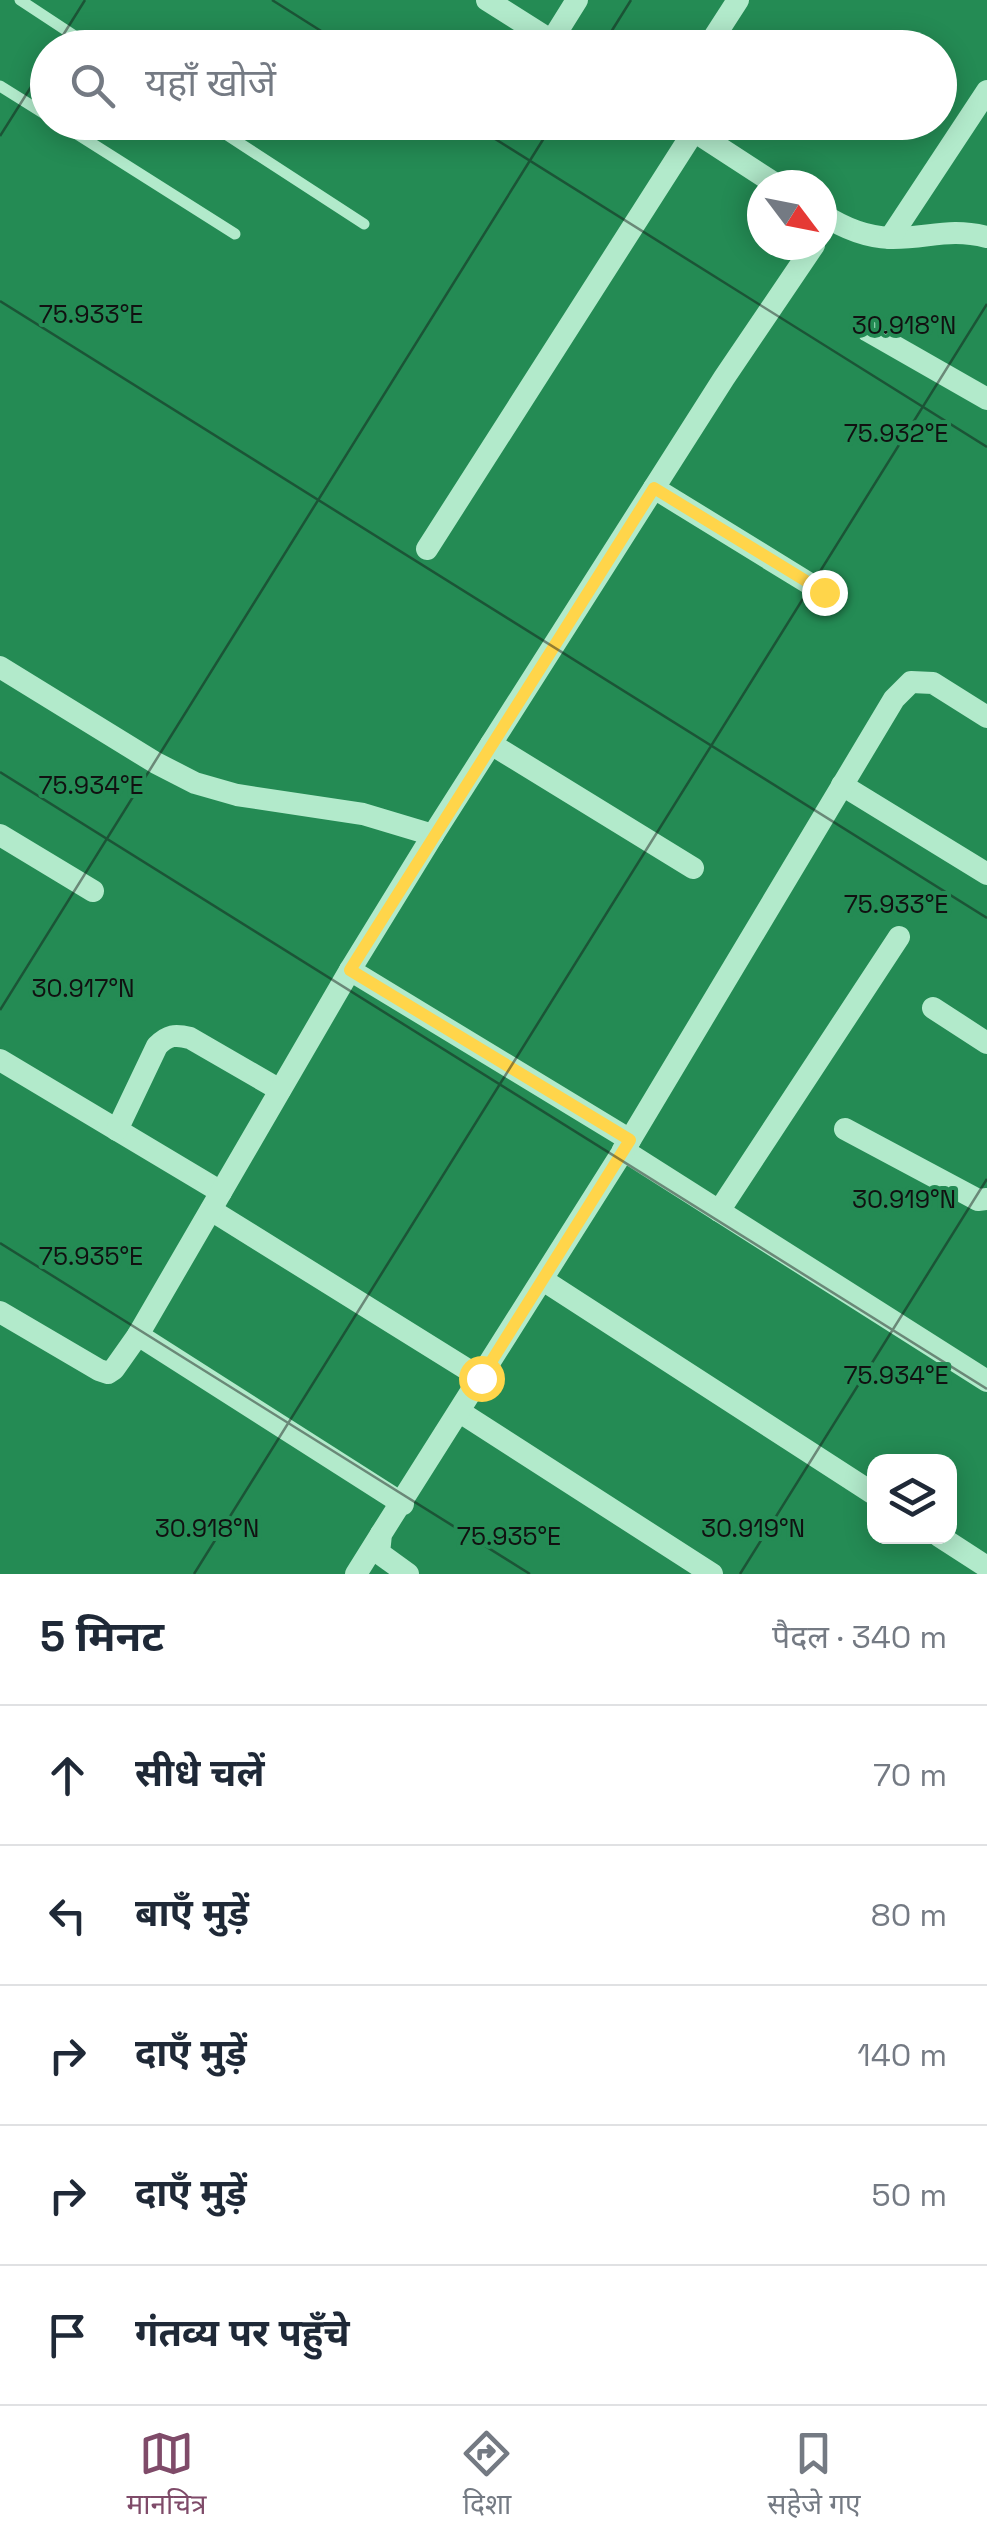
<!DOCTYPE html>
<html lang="hi">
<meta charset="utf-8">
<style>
:root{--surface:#fff;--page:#f6f6f7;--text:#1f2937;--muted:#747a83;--line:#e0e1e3;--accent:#7f4b69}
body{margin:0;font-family:"Space Grotesk","Noto Sans Devanagari",sans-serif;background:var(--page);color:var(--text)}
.controls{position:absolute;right:30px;bottom:30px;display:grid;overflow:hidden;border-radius:20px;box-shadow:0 5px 25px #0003}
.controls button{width:90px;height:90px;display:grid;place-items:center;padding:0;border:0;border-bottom:2px solid var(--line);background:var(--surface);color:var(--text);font:50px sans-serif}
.compass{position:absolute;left:747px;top:170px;width:90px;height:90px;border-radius:50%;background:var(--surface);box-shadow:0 5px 25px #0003;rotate:122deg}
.stop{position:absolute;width:30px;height:30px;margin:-22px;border:8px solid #ffd54a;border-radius:50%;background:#fff}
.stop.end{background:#ffd54a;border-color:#fff;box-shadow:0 2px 10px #0008}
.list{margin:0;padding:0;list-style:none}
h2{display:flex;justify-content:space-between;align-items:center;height:130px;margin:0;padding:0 40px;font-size:42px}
h2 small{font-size:32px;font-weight:400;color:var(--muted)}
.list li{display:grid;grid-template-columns:65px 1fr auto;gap:30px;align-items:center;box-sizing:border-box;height:140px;padding:0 40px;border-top:2px solid var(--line)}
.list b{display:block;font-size:38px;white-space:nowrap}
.list em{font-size:32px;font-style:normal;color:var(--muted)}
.icon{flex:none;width:55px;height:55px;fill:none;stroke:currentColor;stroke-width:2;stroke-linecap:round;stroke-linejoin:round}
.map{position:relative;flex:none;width:987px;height:1574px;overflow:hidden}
.search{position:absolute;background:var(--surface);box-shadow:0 5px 25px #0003;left:30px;right:30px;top:30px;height:110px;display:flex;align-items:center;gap:25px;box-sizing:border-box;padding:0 35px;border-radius:55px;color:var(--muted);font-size:38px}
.sheet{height:830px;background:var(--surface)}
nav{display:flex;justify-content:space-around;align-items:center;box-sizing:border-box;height:140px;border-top:2px solid var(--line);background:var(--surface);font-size:28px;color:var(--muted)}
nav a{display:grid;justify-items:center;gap:5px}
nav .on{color:var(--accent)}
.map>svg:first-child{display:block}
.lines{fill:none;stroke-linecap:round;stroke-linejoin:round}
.lane{stroke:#b2eacb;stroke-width:11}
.street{stroke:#b2eacb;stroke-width:22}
.route{stroke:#ffd54a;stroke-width:12}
.ticks{fill:none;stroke:#111;stroke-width:2.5;stroke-opacity:0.45}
.ticks-label{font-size:25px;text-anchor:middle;fill:#111;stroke:#248b54;stroke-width:8;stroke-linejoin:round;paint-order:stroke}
</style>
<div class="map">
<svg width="987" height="1574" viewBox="0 0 987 1574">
<rect width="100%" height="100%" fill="#248b54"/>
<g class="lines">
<g class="lane">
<polyline points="20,0 93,48"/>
<polyline points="0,86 48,116"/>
<polyline points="58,122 235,234"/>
<polyline points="207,122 364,224"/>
</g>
<g class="street">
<polyline points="487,0 563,48"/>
<polyline points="552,40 577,0"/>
<polyline points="707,48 738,0"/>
<polyline points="680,122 777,185"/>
<path d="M822 214C842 227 866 237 890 238 927 239 948 227 987 237"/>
<polyline points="890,238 987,91"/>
<polyline points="868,331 987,399"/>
<polyline points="654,488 823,592"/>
<polyline points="427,549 694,131"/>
<polyline points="0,667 156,763 195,783 237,795 363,814 433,835"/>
<polyline points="491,744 693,868"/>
<polyline points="842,785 987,874"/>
<polyline points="0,835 93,891"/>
<polyline points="350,970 630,1140"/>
<polyline points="933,1008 987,1043"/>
<polyline points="0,1060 221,1192"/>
<polyline points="845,1129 978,1200 987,1199"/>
<path d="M117 1130 157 1046C168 1035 175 1034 190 1038L280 1090"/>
<polyline points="623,1150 987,1381"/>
<polyline points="211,1210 481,1378"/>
<polyline points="719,1211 899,937"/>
<polyline points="543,1280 874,1494"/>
<polyline points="0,1312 99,1370 108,1373 114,1369 138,1335 350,970 433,835 724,378 814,245"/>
<polyline points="138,1335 403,1504"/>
<polyline points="460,1412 712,1574"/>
<polyline points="939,1536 987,1567"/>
<polyline points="356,1574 381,1534"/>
<polyline points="408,1574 379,1553 381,1534 630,1140 894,699 911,682 933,683 987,717"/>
</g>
</g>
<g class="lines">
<polyline class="route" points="481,1378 630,1140 350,970 654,488 824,592"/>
</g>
<path class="ticks" d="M272 0 348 48M55 48 85 0M601 48 631 0M468 122 987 447M0 136 48 60M0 301 987 918M0 772 987 1389M0 1010 554 122M0 1243 530 1574M194 1574 987 304M740 1574 987 1179"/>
<g class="ticks-label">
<text x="91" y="323">75.933°E</text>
<text x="904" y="334">30.918°N</text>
<text x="896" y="442">75.932°E</text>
<text x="91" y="794">75.934°E</text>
<text x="896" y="913">75.933°E</text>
<text x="83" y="997">30.917°N</text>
<text x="904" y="1208">30.919°N</text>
<text x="91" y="1265">75.935°E</text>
<text x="896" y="1384">75.934°E</text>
<text x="207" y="1537">30.918°N</text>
<text x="753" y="1537">30.919°N</text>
<text x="509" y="1545">75.935°E</text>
</g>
</svg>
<div class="controls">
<button><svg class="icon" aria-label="layers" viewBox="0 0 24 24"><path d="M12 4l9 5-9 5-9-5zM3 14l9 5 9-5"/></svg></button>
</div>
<svg class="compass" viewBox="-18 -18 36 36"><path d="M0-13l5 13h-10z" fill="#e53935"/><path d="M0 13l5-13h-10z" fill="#747a83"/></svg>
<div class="stop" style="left:481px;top:1378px"></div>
<div class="stop end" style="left:824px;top:592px"></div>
<div class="search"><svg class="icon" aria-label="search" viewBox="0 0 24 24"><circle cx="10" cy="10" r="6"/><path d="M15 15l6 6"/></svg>यहाँ खोजें</div>
</div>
<section class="sheet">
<h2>5 मिनट<small>पैदल · 340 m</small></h2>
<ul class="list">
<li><svg class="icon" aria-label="ahead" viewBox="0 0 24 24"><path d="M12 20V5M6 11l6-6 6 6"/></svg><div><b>सीधे चलें</b></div><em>70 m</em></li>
<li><svg class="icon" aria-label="left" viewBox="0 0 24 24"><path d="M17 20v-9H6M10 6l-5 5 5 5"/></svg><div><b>बाएँ मुड़ें</b></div><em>80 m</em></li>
<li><svg class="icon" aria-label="right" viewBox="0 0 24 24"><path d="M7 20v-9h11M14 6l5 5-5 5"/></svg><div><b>दाएँ मुड़ें</b></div><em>140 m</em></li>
<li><svg class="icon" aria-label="right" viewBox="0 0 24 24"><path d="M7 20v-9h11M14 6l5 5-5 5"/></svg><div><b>दाएँ मुड़ें</b></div><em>50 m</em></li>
<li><svg class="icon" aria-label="arrive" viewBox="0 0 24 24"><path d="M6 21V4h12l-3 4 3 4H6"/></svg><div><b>गंतव्य पर पहुँचे</b></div></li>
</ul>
</section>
<nav>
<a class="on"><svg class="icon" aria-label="map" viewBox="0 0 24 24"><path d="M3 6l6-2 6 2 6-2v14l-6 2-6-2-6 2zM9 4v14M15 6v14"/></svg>मानचित्र</a>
<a><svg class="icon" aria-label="directions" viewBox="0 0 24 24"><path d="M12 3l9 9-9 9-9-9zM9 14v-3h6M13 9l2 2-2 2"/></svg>दिशा</a>
<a><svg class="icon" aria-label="saved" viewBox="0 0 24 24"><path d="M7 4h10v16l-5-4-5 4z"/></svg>सहेजे गए</a>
</nav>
